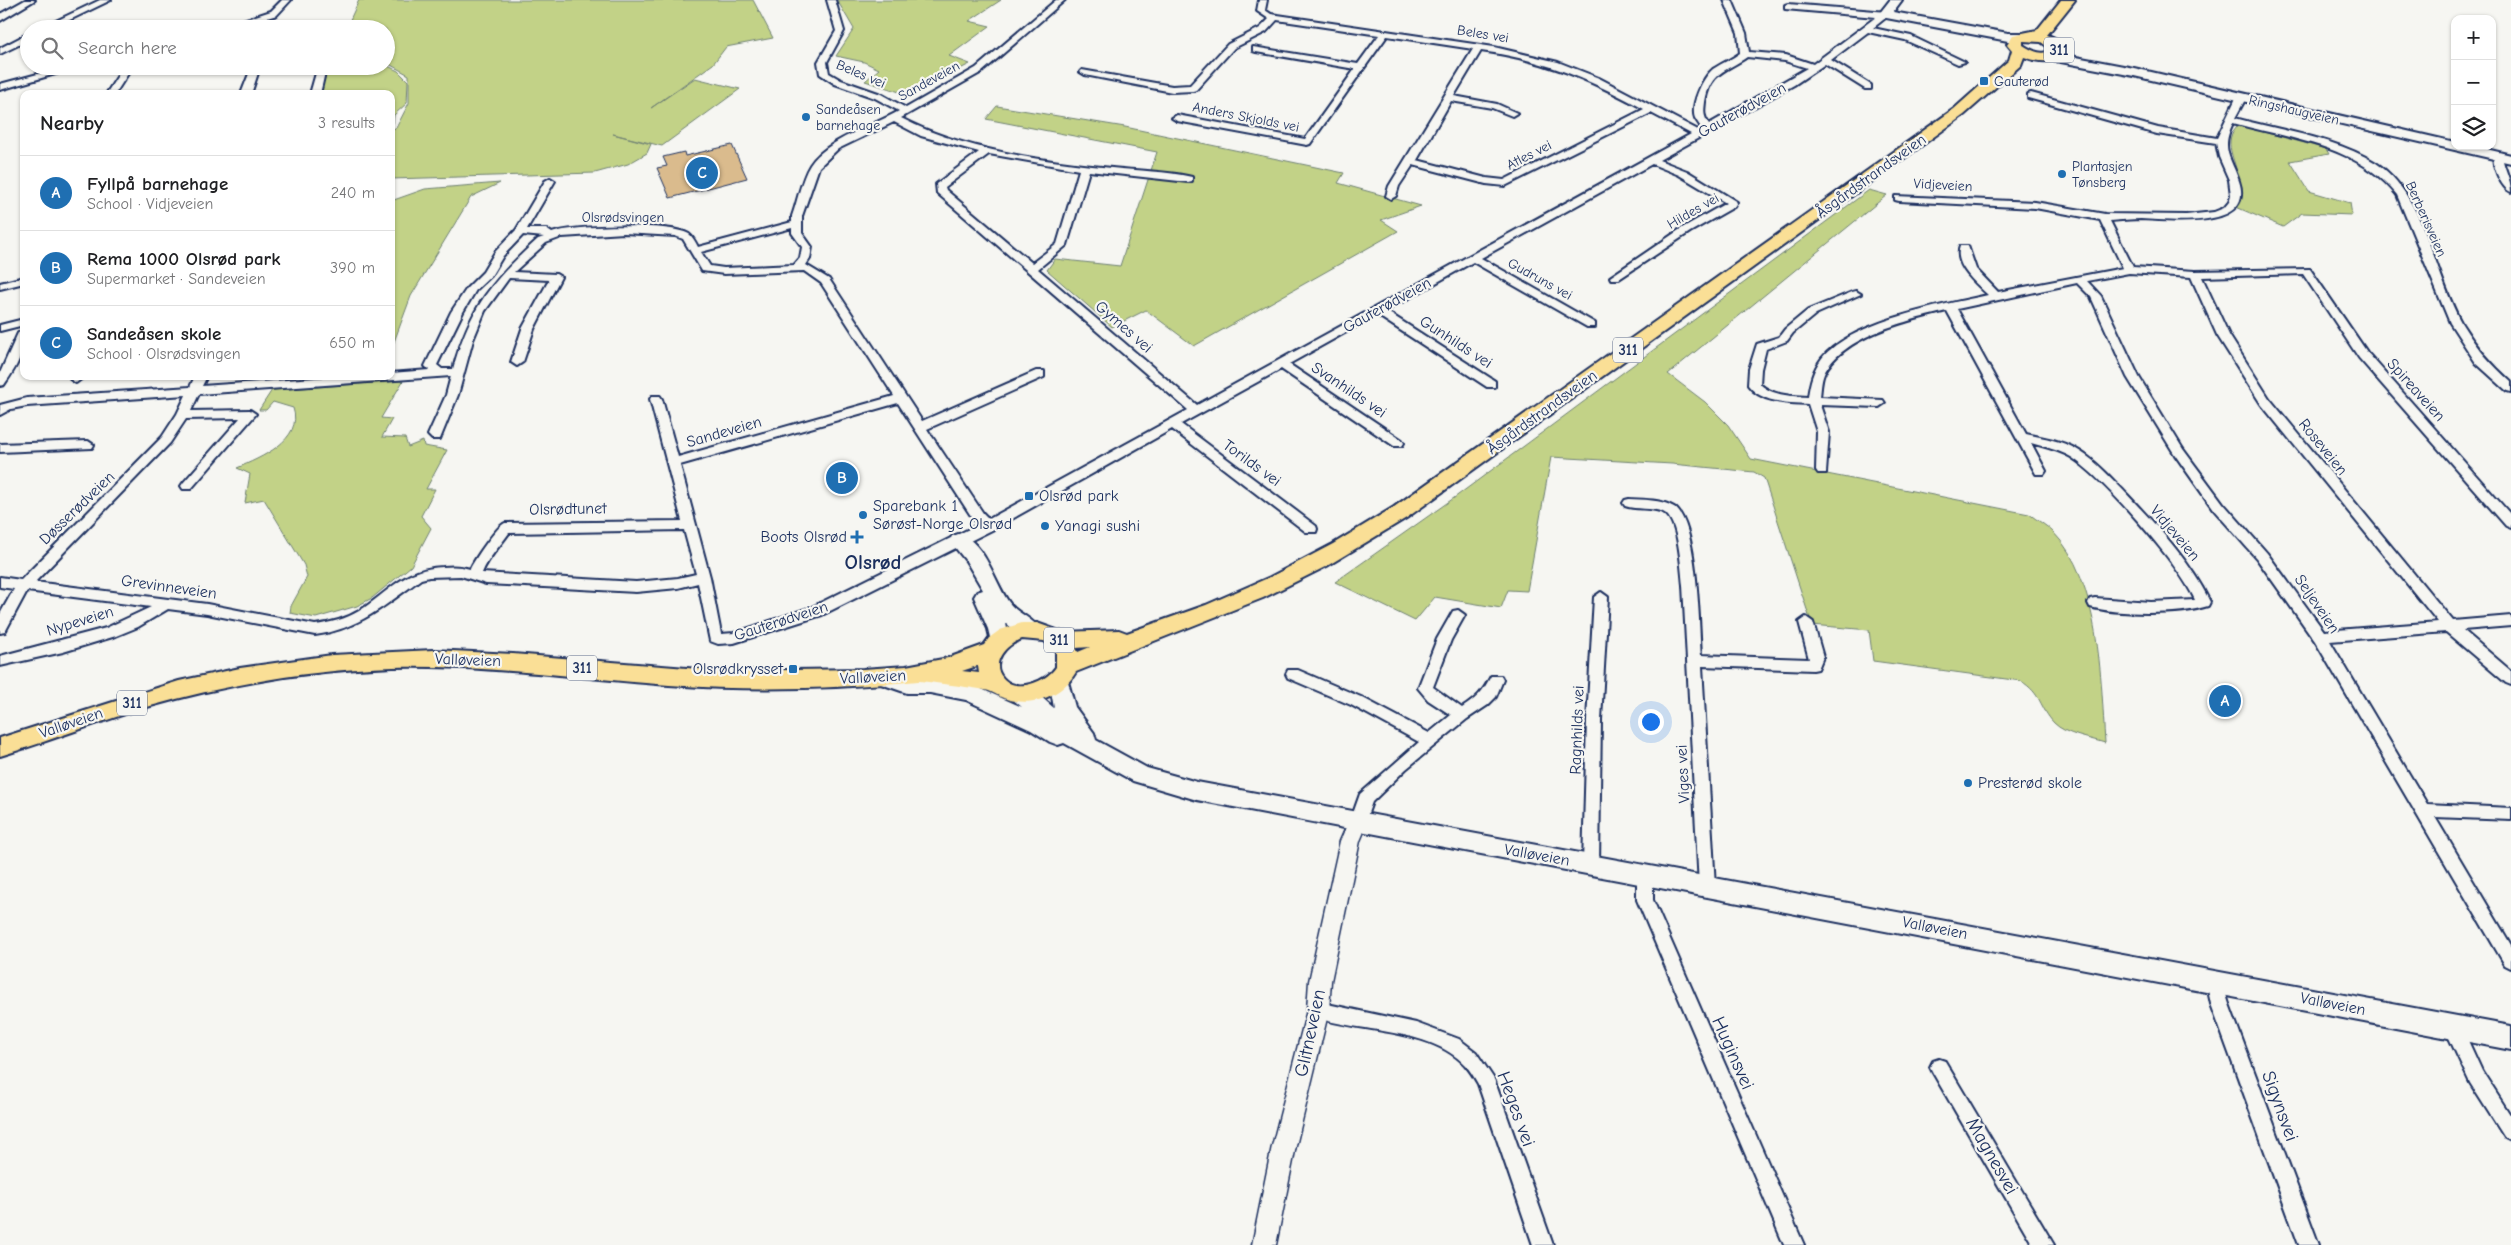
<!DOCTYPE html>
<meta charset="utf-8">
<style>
:root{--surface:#fff;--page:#f6f6f6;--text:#202124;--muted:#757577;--line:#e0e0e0;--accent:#1f6fb2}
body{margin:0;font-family:"Comic Neue",sans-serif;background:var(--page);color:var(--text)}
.controls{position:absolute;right:15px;top:15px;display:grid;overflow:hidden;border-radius:10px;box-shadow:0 1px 4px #0004}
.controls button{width:45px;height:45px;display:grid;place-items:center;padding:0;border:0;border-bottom:1px solid var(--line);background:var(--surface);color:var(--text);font:25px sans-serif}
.you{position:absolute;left:1650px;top:721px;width:18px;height:18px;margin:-12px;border:4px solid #fff;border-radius:50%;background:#1a73e8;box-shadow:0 0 0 8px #1a73e833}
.badge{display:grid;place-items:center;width:32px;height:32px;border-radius:50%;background:var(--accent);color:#fff;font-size:16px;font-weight:700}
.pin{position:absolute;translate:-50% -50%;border:2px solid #fff;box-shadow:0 1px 5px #0006}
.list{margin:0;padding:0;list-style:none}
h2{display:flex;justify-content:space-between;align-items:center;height:65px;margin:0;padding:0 20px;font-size:21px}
h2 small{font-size:16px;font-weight:400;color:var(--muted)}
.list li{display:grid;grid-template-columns:32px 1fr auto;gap:15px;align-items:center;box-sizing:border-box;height:75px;padding:0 20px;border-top:1px solid var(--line)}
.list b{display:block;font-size:19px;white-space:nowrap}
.list p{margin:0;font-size:16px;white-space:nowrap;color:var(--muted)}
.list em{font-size:16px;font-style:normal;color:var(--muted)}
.icon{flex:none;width:28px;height:28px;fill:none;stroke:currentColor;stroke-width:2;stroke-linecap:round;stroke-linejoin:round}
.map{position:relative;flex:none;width:2511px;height:1245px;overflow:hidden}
.search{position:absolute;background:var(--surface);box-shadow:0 1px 4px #0004;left:20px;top:20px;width:375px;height:55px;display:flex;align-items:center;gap:12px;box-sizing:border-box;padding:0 18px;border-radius:28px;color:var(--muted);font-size:19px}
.panel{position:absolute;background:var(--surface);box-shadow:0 1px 4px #0004;left:20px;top:90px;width:375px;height:290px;border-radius:10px}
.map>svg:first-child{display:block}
.green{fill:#c2d287;stroke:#6e8072}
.building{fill:#dabb8d;stroke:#1b2f5e}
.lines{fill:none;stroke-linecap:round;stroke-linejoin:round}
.minor-casing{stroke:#1b2f5e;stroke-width:4}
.tertiary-casing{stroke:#1b2f5e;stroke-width:3}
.secondary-casing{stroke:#1b2f5e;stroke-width:4}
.primary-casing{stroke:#1b2f5e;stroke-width:4}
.minor{fill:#f6f6f2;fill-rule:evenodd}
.tertiary{fill:#f6f6f2;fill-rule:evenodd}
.secondary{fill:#f6f6f2;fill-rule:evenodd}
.primary{fill:#fadf96;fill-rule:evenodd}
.poi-dot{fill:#1f6fb2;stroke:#f6f6f2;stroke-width:2}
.labels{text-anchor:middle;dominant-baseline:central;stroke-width:4.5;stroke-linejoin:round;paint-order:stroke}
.far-street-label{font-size:14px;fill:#1b2f5e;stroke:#f6f6f2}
.far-poi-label{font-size:14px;fill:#1b2f5e;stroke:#f6f6f2;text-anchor:start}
.shield{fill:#f6f6f2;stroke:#5d6b8a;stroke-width:1}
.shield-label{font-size:15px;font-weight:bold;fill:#1b2f5e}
.street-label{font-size:16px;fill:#1b2f5e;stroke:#f6f6f2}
.poi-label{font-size:16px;fill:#1b2f5e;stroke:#f6f6f2;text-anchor:start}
.near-street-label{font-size:19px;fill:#1b2f5e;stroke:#f6f6f2}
.district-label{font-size:21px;font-weight:bold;fill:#1b2f5e;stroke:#f6f6f2}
</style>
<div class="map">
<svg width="2511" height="1245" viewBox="0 0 2511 1245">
<rect width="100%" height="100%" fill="#f6f6f2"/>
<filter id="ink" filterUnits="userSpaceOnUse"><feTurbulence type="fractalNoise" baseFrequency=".02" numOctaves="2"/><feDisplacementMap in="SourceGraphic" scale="10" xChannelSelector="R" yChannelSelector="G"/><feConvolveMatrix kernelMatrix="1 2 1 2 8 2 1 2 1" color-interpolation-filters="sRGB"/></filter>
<g filter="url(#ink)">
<g class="green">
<polygon points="359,0 753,0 773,38 726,47 713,64 651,108 695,78 740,89 662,146 613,134 651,144 647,153 628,164 595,173 391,179 391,129 396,128 409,103 409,75 389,64 386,58 386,29 341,29 349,22"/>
<polygon points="837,0 1001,0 969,21 990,26 949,56 970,64 909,95 865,81 879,69 864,62 836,56 854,29"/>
<polygon points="386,65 398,71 408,81 407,103 394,115 393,123 391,94 316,94 319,82 329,73 326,66"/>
<polygon points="997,106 1125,127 1344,173 1338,183 1421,206 1381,220 1398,231 1194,346 1146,310 1112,327 1047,270 1055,259 1120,266 1157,152 986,119"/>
<path d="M2238 125 2326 149 2329 154 2290 161 2309 191 2350 203 2352 215 2302 213 2283 227 2236 207C2237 198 2239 187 2238 178 2236 159 2221 142 2238 125Z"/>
<polygon points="500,183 471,197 411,296 391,350 391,201 425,189"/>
<path d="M1869 190 1887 195 1668 374 1705 402 1728 425 1751 459 2029 514C2037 520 2046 525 2053 532 2100 579 2101 680 2105 743 2089 738 2066 735 2054 723 2039 707 2042 694 2021 681L1873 661 1869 630 1812 625 1764 478 1754 472 1672 464 1551 457 1527 591 1508 590 1501 608 1435 597 1415 621 1335 582 1454 498Z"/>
<path d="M403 381 381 418 392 419 382 437 405 438 408 447 423 441 424 446 447 450 426 489H435L421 516 431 528 411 566 372 598 357 606 316 618 290 613 291 606 307 577 304 565 264 499 245 503 250 474 237 468C260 458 304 440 293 408L273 402 266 410H259L272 390Z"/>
</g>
<polygon class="building" points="732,145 747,178 670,198 657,168 667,166 663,157 684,152 685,156"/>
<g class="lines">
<defs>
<g id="minor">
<polygon points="25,0 35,0 0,21 0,14"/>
<polygon points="100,0 111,0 51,29 39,29"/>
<polygon points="282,0 291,0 277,15 230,29 216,29 271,11"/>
<path d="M827 0H835L844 31 827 62 829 73 841 80 881 94 906 108 976 68 1056 0H1065L982 72 901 118C962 150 1043 161 1112 168 1138 171 1166 171 1192 177V181L1188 182 1089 171 1067 245 1038 269 1197 405 1691 134 1651 113 1505 186 1486 184 1413 165 1399 186 1396 196 1391 199 1386 196 1389 186 1473 49 1387 36 1310 144 1307 145 1177 121 1172 118 1177 115 1305 139 1355 69 1256 52 1253 51V47L1358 64 1379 35 1277 20 1266 32 1234 48 1196 90 1193 91 1172 92 1085 75 1080 72 1082 70 1172 86 1190 85 1228 44 1260 28 1269 19 1257 11 1259 0H1267L1265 10 1271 14 1494 47 1558 62 1599 78 1698 130 1701 128C1700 125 1697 122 1695 118 1690 105 1703 77 1713 69 1722 63 1732 59 1740 53L1738 33 1724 0H1732L1746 33 1749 52 1786 55 1813 64 1876 17 1785 9V5L1788 4 1888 12V16L1873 28 1911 36 1965 62 1958 64 1905 40 1868 32 1831 60 1871 85V89H1865L1825 64 1794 85 1659 160 1687 171 1737 202 1734 207 1690 232 1619 279H1611L1610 277 1682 228 1726 203 1679 175 1652 164 1481 258 1595 323V327H1587L1473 262 1386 311 1495 381V387H1487L1377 315 1289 364 1402 440 1404 443 1402 446H1394L1281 369 1181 424 1316 526 1317 529 1316 532H1306L1172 429 994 529 822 615 734 643 718 644 710 641 698 583 678 588 636 592 486 584 461 576 429 577 421 579C387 604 357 630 315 635L207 614 168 609 138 627 116 636 63 652 0 666V656L106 628 151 607 27 591 5 632 0 633V614L14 589 0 587V577L21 580 162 437 177 414 186 395 27 406 11 409 0 415V405L27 398 190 387 195 376H207L202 386 343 376H391V373L429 370 425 366 451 312 467 288 483 272 495 252 516 230 545 181 550 178 555 181 527 229H546L552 233C574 225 669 223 689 234 693 237 696 243 698 247L792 222V216C798 200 801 179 810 165 827 139 873 126 899 111L875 98 835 84 820 74 818 62 836 31ZM1481 51C1545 60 1588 79 1644 109L1504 180 1486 178 1417 160 1451 101 1492 108 1512 116 1517 113 1497 104 1454 96ZM1747 57 1785 61 1807 68 1709 124C1703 116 1704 111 1705 102 1710 72 1725 72 1747 57ZM894 122 921 136 979 152 936 184 937 193 1188 410 989 519 983 513 927 429 1044 377V371H1036L922 421 829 279 806 265 810 259 812 247 802 233V216L819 167 838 149ZM989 154 1079 170 1057 244 1032 263 946 190 945 187ZM792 228V233L802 247 800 258 794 265 724 268 710 266 701 252ZM624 233 675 236 683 239 702 271 724 274 804 271 821 283 894 396 678 457 662 399 660 396H652L650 399 682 521 505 523C497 526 474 560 470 569 461 566 453 566 443 567 405 568 389 592 359 611 346 619 330 623 315 625L207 604 35 582 170 443 186 419 240 418 183 483 181 486 183 489H191L256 414 250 410 191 411 199 394 451 376 446 395 428 435 432 439H440L458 395 473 340 485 311 509 278 549 280 522 329 511 362 517 366 523 362 534 329 561 277 556 274 514 272 546 243 562 237ZM523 235 544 237 538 239C492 281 470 307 453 369H442L437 365 463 312 476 290 491 276 503 256ZM898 403 973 519 979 524 812 607 734 633 721 634 710 577 680 465ZM684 530 696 574 678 578 636 582 482 573C488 558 500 546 509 533Z"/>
<polygon points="29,33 29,40 0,54 0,48"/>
<polygon points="68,66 83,66 0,90 0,84"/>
<polygon points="124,66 133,66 115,94 106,94"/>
<polygon points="252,66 260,67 251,94 241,94"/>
<polygon points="318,66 326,68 320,94 310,94"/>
<path d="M2031 93 2158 128 2217 138 2236 98 2241 95 2246 98 2235 118C2281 131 2335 137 2376 163 2425 195 2434 275 2462 324 2476 347 2491 364 2511 382V392L2507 391 2476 363 2450 323 2397 195C2358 145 2290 139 2233 123 2220 150 2231 157 2239 181 2256 231 2168 220 2141 219 2131 219 2121 220 2110 221L2133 267 2195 271 2310 269 2367 352 2511 515V528L2506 526 2359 358 2303 274 2202 277 2229 335 2269 398 2453 621 2511 616V626L2463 630 2511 671V685L2506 683 2446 632 2330 641 2427 804 2511 808V820L2435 817 2511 945V968L2505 965 2315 641 2257 559 2213 509 2175 455 2127 377 2091 297 2077 283 1957 309 2026 434C2044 438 2065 441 2081 452 2097 462 2110 477 2123 490 2155 524 2190 560 2210 602L2208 606C2181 615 2118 615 2090 607L2088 603 2090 599 2095 598 2151 602 2195 600C2179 564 2104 478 2071 457 2059 450 2045 447 2031 443L2046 471 2044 474H2036L1947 311C1909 320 1842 336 1824 374 1821 381 1821 390 1820 397L1883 400 1885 403 1879 407 1820 405 1829 432 1826 473H1818L1816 470 1817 432 1808 404C1788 403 1761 403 1748 385L1749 369 1757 344 1779 337 1785 329 1808 310 1852 292 1856 291 1861 294 1816 314 1793 333 1787 341 1766 349 1761 369 1760 384C1773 396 1791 396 1808 397 1810 382 1813 370 1822 358 1853 321 1942 305 1988 295 1976 283 1953 265 1960 246H1968L1976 269 1998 292 2123 268 2100 220 2035 208 1899 201 1895 200V196L2035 202 2105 214 2186 215 2214 212 2224 208 2229 202 2231 195 2229 180 2219 157 2216 143 2157 134 2028 98V94ZM2129 273 2191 277 2217 335 2261 404 2438 622 2324 631 2267 553 2223 503 2183 449 2139 377 2101 296 2087 281Z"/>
<path d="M2494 154 2502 156C2504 169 2511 178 2511 192 2501 188 2491 164 2494 154Z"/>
<polygon points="24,277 24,283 0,289 0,283"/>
<polygon points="24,319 24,325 0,331 0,325"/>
<path d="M24 330C24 354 18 365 4 385L0 386V373L18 333Z"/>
<polygon points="72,376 85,376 76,383 70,379"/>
<polygon points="88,441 94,445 92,448 0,452 0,444"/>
<path d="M1629 499C1643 500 1661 499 1674 507 1698 522 1699 626 1701 655L1809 659 1799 622 1806 617 1813 622 1823 657 1818 669 1813 670 1702 666 1715 886 1713 891 1707 893 1701 891 1699 886 1683 585C1681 568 1679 519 1663 512 1651 507 1637 510 1625 506L1623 503 1625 500Z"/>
<polygon points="1601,592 1608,597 1601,720 1599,865 1597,870 1591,872 1585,870 1583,865 1587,720 1594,597"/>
<path d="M1458 610 1465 615 1451 640 1433 687 1462 708C1478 697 1482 693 1491 676H1501L1503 680 1496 697 1488 705 1467 719 1406 769 1372 802 1363 827 1358 829 1353 827 1350 822 1360 794 1419 742 1351 705 1288 678 1286 674 1288 670H1298L1361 697 1429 733 1451 715 1428 700 1418 688 1437 639 1453 611Z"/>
<polygon points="1645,868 1651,870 1653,875 1653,900 1804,1245 1784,1245 1637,900 1637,875 1639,870"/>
<polygon points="2214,973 2220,976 2229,1004 2319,1245 2299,1245 2211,1004 2206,981 2208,976"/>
<path d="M1318 1002 1416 1023 1459 1039 1476 1052 1494 1079 1553 1245H1533L1478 1084C1474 1077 1470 1070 1465 1065 1430 1027 1357 1033 1312 1016L1309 1010 1312 1004Z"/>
<polygon points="2453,1019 2459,1021 2482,1071 2511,1116 2511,1141 2505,1138 2470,1083 2444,1027 2447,1021"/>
<polygon points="1939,1059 1945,1061 2054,1245 2033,1245 1933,1073 1930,1067 1933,1061"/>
</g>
<polygon id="tertiary" points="1358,814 1365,816 1368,822 1360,841 1331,981 1329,1010 1296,1146 1276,1245 1252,1245 1272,1146 1307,1010 1309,981 1340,841 1351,816"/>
<g id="secondary">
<polygon points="1890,0 1902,0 1893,12 2008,33 2023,33 2029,37 2023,41 2008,41 1881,17 1879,14"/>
<polygon points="2050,52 2134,68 2455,142 2455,146 2474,146 2511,155 2511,163 2134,76 2045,59 2044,56 2045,53"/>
<path d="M959 534C987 543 994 584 1011 605 1019 614 1034 619 1040 630L1037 635C1025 639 1015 631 1006 623L1009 641 1006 646 999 649 992 646 988 629 974 597 977 592 983 590 966 561 950 541 952 536Z"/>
<path d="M885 669 908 677H930L970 684 1022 707 1012 699 1009 693 1012 687C1027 682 1042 698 1054 708L1049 680 1052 674 1059 672 1066 674 1075 707 1094 733 1096 740 1147 768 1197 782 2511 1026V1050L1197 800 1133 781 1064 743 1058 745 1050 742 1031 730 966 700 930 693H907L878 683 875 677 878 671Z"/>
</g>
<path id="primary" d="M2061 0H2075L2047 35C2057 38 2062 42 2066 51 2056 65 2038 62 2024 57L2021 65 1964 115 1408 517 1327 566 1263 598 1076 672C1064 693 1039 705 1015 701 1005 700 998 695 989 691 984 689 923 681 918 681 836 689 752 691 669 685 577 678 485 665 393 667 310 670 227 684 147 707 98 722 49 741 0 756V738L179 681 240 668 332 655 433 650 513 654 724 671 863 669 906 666 948 658 984 645 989 638 1000 630 1022 623H1037L1062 632 1119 630 1127 633 1206 605 1270 577 1333 544 1394 507 1954 109 2009 60 2012 50 2007 44 2013 35 2037 30ZM2023 41 2041 42 2052 50C2042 56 2032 51 2023 45ZM1022 639 1044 641 1056 650V667C1047 681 1017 694 1003 678 989 662 1007 644 1022 639ZM1090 647 1078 652 1076 648ZM978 666 979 673 962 671 977 666Z"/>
</defs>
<use href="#minor" class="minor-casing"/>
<use href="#tertiary" class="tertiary-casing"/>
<use href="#secondary" class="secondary-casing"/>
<use href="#primary" class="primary-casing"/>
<use href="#minor" class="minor"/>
<use href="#tertiary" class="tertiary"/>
<use href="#secondary" class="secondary"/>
<use href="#primary" class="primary"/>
</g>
</g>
<g class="poi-dot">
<rect x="1979" y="76" width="10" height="10" rx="2.5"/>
<circle cx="806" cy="117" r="5"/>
<circle cx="2062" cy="174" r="5"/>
<rect x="1024" y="491" width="10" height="10" rx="2.5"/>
<circle cx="863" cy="515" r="5"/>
<circle cx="1045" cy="526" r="5"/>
<path d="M854.5 529.5h5v5h5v5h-5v5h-5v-5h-5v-5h5z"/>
<rect x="788" y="664" width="10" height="10" rx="2.5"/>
<circle cx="1968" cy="783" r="5"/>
</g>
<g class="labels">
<g class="far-street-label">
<text transform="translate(1483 34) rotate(9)">Beles vei</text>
<text transform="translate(861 74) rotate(23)">Beles vei</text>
<text transform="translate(929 81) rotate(-29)">Sandeveien</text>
<text transform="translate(2294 110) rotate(13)">Ringshaugveien</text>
<text transform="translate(1246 117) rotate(11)">Anders Skjolds vei</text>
<text transform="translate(1529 155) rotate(-27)">Atles vei</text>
<text transform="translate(1943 185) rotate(3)">Vidjeveien</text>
<text transform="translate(1693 211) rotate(-30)">Hildes vei</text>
<text x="623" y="217">Olsrødsvingen</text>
<text transform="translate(2426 219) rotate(66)">Berberisveien</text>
<text transform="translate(1540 279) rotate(29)">Gudruns vei</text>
</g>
<g class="far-poi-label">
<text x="1994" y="81">Gauterød</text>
<text x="816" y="109">Sandeåsen<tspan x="816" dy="16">barnehage</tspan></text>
<text x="2072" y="166">Plantasjen<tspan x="2072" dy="16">Tønsberg</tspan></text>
</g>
<g class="shield">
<rect x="2044" y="37.5" width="30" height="25" rx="4"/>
<rect x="1613" y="337.5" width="30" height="25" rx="4"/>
<rect x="1044" y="627.5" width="30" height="25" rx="4"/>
<rect x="567" y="655.5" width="30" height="25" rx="4"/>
<rect x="117" y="690.5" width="30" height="25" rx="4"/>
</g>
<g class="shield-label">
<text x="2059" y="50">311</text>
<text x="1628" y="350">311</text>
<text x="1059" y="640">311</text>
<text x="582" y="668">311</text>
<text x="132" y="703">311</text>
</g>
<g class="street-label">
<text transform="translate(1742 110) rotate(-29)">Gauterødveien</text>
<text transform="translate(1871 176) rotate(-36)">Åsgårdstrandsveien</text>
<text transform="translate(1387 305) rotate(-29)">Gauterødveien</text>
<text transform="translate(1124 327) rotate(41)">Gymes vei</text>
<text transform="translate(1456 342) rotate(33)">Gunhilds vei</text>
<text transform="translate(1349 390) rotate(34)">Svanhilds vei</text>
<text transform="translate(2416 390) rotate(48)">Spireaveien</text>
<text transform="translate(1542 412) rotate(-36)">Åsgårdstrandsveien</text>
<text transform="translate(724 432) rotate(-16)">Sandeveien</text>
<text transform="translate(2323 447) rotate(51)">Roseveien</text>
<text transform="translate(1252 463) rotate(36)">Torilds vei</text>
<text transform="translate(77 508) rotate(-44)">Døsserødveien</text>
<text transform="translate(568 509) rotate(-1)">Olsrødtunet</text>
<text transform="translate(2175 533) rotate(50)">Vidjeveien</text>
<text transform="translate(169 587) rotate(8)">Grevinneveien</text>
<text transform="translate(2317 604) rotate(56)">Seljeveien</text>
<text transform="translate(80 621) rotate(-17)">Nypeveien</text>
<text transform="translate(781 621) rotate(-18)">Gauterødveien</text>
<text transform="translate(468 660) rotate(2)">Valløveien</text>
<text transform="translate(873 677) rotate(-3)">Valløveien</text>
<text transform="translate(71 723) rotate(-19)">Valløveien</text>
<text transform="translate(1577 730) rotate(-88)">Ragnhilds vei</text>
<text transform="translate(1683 774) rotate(-93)">Viges vei</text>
<text transform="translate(1537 855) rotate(10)">Valløveien</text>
<text transform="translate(1935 928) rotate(11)">Valløveien</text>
<text transform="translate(2333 1004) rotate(11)">Valløveien</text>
</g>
<g class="poi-label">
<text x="1039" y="496">Olsrød park</text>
<text x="873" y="506">Sparebank 1<tspan x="873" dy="18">Sørøst-Norge Olsrød</tspan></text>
<text x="1055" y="526">Yanagi sushi</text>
<text x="847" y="537" text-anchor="end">Boots Olsrød</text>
<text x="783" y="669" text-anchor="end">Olsrødkrysset</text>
<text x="1978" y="783">Presterød skole</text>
</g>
<g class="near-street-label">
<text transform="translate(1310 1033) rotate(-78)">Glitneveien</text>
<text transform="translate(1733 1053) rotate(66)">Huginsvei</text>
<text transform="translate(2280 1106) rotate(70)">Sigynsvei</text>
<text transform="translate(1516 1109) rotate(70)">Heges vei</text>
<text transform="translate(1992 1156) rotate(60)">Magnesvei</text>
</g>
<g class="district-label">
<text x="873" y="562">Olsrød</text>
</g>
</g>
</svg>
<div class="controls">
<button>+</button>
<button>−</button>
<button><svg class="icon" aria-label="layers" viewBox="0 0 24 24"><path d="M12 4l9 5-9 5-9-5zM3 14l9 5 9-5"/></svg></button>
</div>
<div class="you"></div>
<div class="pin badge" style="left:2225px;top:701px">A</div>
<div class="pin badge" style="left:842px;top:478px">B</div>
<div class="pin badge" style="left:702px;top:173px">C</div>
<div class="search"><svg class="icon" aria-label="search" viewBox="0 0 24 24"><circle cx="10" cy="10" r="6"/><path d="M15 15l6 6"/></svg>Search here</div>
<section class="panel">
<h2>Nearby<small>3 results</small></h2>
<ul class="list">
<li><span class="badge">A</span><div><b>Fyllpå barnehage</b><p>School · Vidjeveien</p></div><em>240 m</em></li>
<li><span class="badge">B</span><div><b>Rema 1000 Olsrød park</b><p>Supermarket · Sandeveien</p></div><em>390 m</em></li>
<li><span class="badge">C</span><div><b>Sandeåsen skole</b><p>School · Olsrødsvingen</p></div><em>650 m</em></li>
</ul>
</section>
</div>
